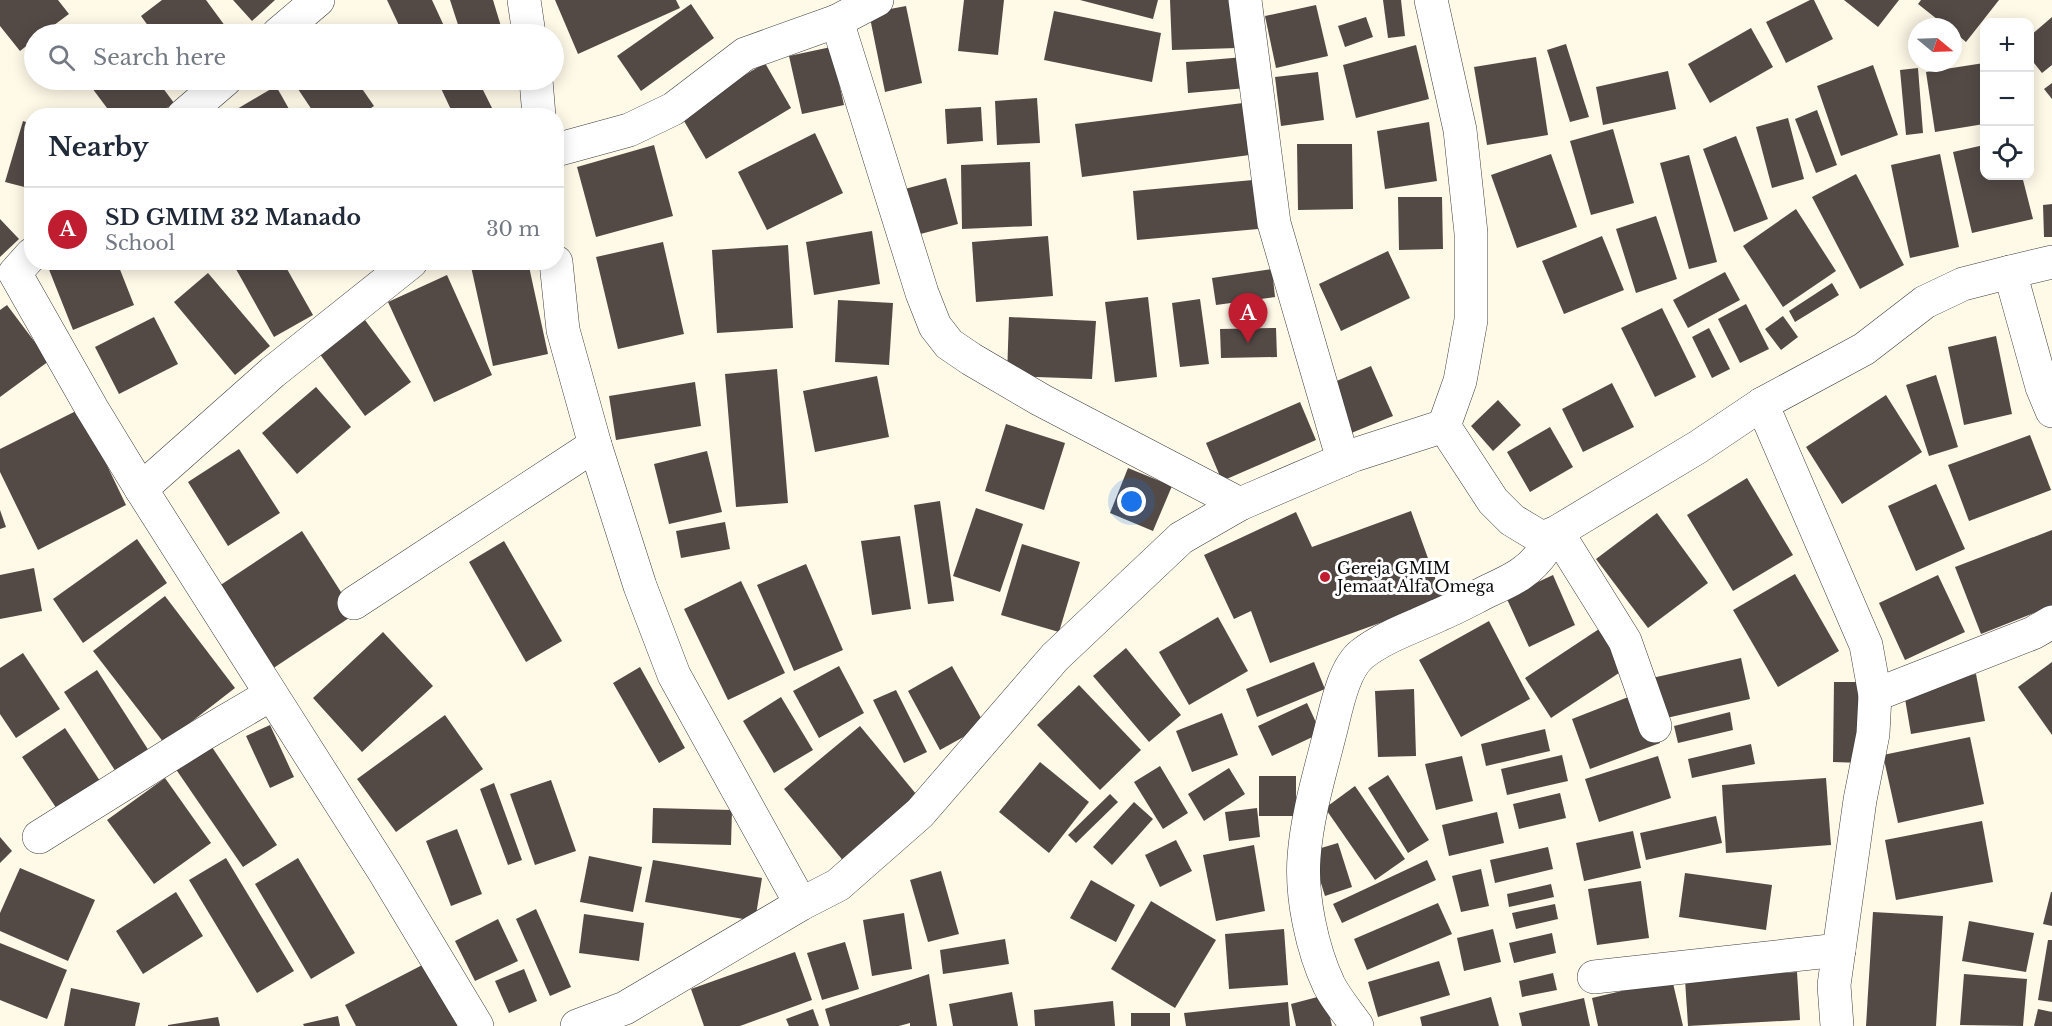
<!DOCTYPE html>
<meta charset="utf-8">
<style>
:root{--surface:#fff;--page:#f2f2f3;--text:#1f2937;--muted:#747a83;--line:#e0e1e3;--accent:#c01d31}
body{margin:0;font-family:"Libre Baskerville",serif;background:var(--page);color:var(--text)}
.controls{position:absolute;right:18px;top:18px;display:grid;overflow:hidden;border-radius:12px;box-shadow:0 3px 15px #0003}
.controls button{width:54px;height:54px;display:grid;place-items:center;padding:0;border:0;border-bottom:2px solid var(--line);background:var(--surface);color:var(--text);font:30px sans-serif}
.compass{position:absolute;left:1908px;top:18px;width:54px;height:54px;border-radius:50%;background:var(--surface);box-shadow:0 3px 15px #0003;rotate:109deg}
.you{position:absolute;left:1132px;top:502px;width:21px;height:21px;margin:-15px;border:4px solid #fff;border-radius:50%;background:#1a73e8;box-shadow:0 0 0 9px #1a73e833}
.badge{display:grid;place-items:center;width:39px;height:39px;border-radius:50%;background:var(--accent);color:#fff;font-size:20px;font-weight:700}
.pin{position:absolute;translate:-50% -50px;filter:drop-shadow(0 2px 3px #0008)}
.pin::after{content:'';position:absolute;top:32px;width:21px;height:18px;background:inherit;clip-path:polygon(0 0,100% 0,50% 100%)}
.list{margin:0;padding:0;list-style:none}
h2{display:flex;justify-content:space-between;align-items:center;height:78px;margin:0;padding:0 24px;font-size:26px}
h2 small{font-size:20px;font-weight:400;color:var(--muted)}
.list li{display:grid;grid-template-columns:39px 1fr auto;gap:18px;align-items:center;box-sizing:border-box;height:84px;padding:0 24px;border-top:2px solid var(--line)}
.list b{display:block;font-size:22px;white-space:nowrap}
.list p{margin:0;font-size:20px;white-space:nowrap;color:var(--muted)}
.list em{font-size:20px;font-style:normal;color:var(--muted)}
.icon{flex:none;width:33px;height:33px;fill:none;stroke:currentColor;stroke-width:2;stroke-linecap:round;stroke-linejoin:round}
.map{position:relative;flex:none;width:2052px;height:1026px;overflow:hidden}
.search{position:absolute;background:var(--surface);box-shadow:0 3px 15px #0003;left:24px;top:24px;width:540px;height:66px;display:flex;align-items:center;gap:15px;box-sizing:border-box;padding:0 21px;border-radius:33px;color:var(--muted);font-size:22px}
.panel{position:absolute;background:var(--surface);box-shadow:0 3px 15px #0003;left:24px;top:108px;width:540px;height:162px;border-radius:24px}
.map>svg:first-child{display:block}
.building{fill:#534a46}
.lines{fill:none;stroke-linecap:round;stroke-linejoin:round}
.street-casing{stroke:#3d3d3d;stroke-width:34}
.street{stroke:#fff;stroke-width:33}
.poi-dot{fill:#c01d31;stroke:#fff;stroke-width:2}
.labels{text-anchor:middle;dominant-baseline:central;stroke-width:6;stroke-linejoin:round;paint-order:stroke}
.poi-label{font-size:16px;fill:#0a0a0a;stroke:#fff;text-anchor:start}
</style>
<div class="map">
<svg width="2052" height="1026" viewBox="0 0 2052 1026">
<rect width="100%" height="100%" fill="#fff9e8"/>
<g class="building">
<polygon points="0,0 58,0 69,14 42,34 34,34 34,40 20,51 0,26"/>
<polygon points="162,0 206,0 231,34 154,34 141,16"/>
<polygon points="233,0 275,0 252,21"/>
<polygon points="387,0 432,0 444,26 425,34 403,34"/>
<polygon points="450,0 493,0 503,33 461,34"/>
<polygon points="555,0 676,0 680,8 578,54"/>
<polygon points="964,0 1004,0 998,55 958,51"/>
<polygon points="1080,0 1158,0 1153,19"/>
<polygon points="1170,0 1235,0 1237,48 1172,50"/>
<polygon points="1383,0 1401,0 1405,36 1388,38"/>
<polygon points="1810,0 1814,0 1833,39 1786,63 1766,22"/>
<polygon points="1844,0 1899,0 1878,27"/>
<polygon points="1921,0 1999,0 1966,42 1953,31 1953,27 1947,27 1918,4"/>
<polygon points="691,4 714,38 641,91 617,56"/>
<polygon points="1316,5 1328,56 1276,68 1265,16"/>
<polygon points="906,6 922,83 885,92 869,13"/>
<polygon points="1054,11 1161,33 1152,82 1044,60"/>
<polygon points="1366,17 1373,37 1345,47 1338,26"/>
<polygon points="2052,17 2052,65 2042,73 2030,58 2030,36"/>
<polygon points="1751,28 1773,67 1710,103 1688,64"/>
<polygon points="1566,44 1589,117 1570,122 1547,50"/>
<polygon points="1416,45 1429,99 1356,118 1343,65"/>
<polygon points="831,47 844,105 802,114 789,56"/>
<polygon points="1244,57 1247,88 1188,93 1186,62"/>
<polygon points="1536,57 1548,135 1487,145 1474,67"/>
<polygon points="765,63 791,108 706,159 680,114"/>
<polygon points="1984,63 1984,124 1935,132 1926,72"/>
<polygon points="1873,65 1898,135 1841,156 1817,86"/>
<polygon points="1918,68 1923,133 1906,135 1900,70"/>
<polygon points="1668,71 1676,109 1603,125 1596,87"/>
<polygon points="1318,72 1324,120 1281,126 1275,77"/>
<polygon points="86,80 157,80 174,103 156,116 113,116"/>
<polygon points="292,80 356,80 374,106 359,116 316,116"/>
<polygon points="437,80 478,80 496,116 454,116"/>
<polygon points="2052,83 2052,99 2044,89"/>
<polygon points="276,86 293,116 241,116 237,109"/>
<polygon points="1037,98 1040,143 997,145 995,101"/>
<polygon points="1259,101 1265,153 1082,177 1075,124"/>
<polygon points="981,107 983,141 947,144 945,109"/>
<polygon points="1817,110 1837,165 1816,173 1795,119"/>
<polygon points="1788,118 1804,179 1772,188 1756,127"/>
<polygon points="23,121 32,124 32,189 5,182"/>
<polygon points="1429,122 1437,181 1385,189 1377,131"/>
<polygon points="1613,129 1634,203 1591,215 1570,141"/>
<polygon points="815,133 843,193 767,230 738,172"/>
<polygon points="1736,136 1768,219 1734,232 1703,149"/>
<polygon points="1297,144 1352,144 1353,209 1298,210"/>
<polygon points="654,145 673,216 596,237 577,167"/>
<polygon points="1984,145 1984,176 2022,176 2033,219 1972,233 1953,152"/>
<polygon points="1551,154 1577,227 1517,248 1491,175"/>
<polygon points="1940,154 1959,247 1910,258 1891,165"/>
<polygon points="1689,155 1717,262 1689,269 1660,163"/>
<polygon points="1030,162 1032,226 962,229 961,165"/>
<polygon points="1856,174 1904,265 1860,289 1812,197"/>
<polygon points="946,178 958,224 913,236 901,190"/>
<polygon points="1253,180 1258,229 1137,240 1133,191"/>
<polygon points="1398,197 1442,197 1443,249 1399,250"/>
<polygon points="2052,204 2052,237 2044,237 2043,205"/>
<polygon points="1796,209 1836,271 1783,307 1743,246"/>
<polygon points="1656,216 1677,279 1636,293 1616,229"/>
<polygon points="0,219 19,239 0,257"/>
<polygon points="872,231 880,284 814,295 806,242"/>
<polygon points="1048,236 1053,296 976,302 972,242"/>
<polygon points="1602,236 1624,290 1564,314 1542,261"/>
<polygon points="663,242 684,334 618,349 596,257"/>
<polygon points="788,245 793,328 717,333 712,250"/>
<polygon points="1388,251 1410,298 1341,331 1319,284"/>
<polygon points="46,262 117,262 134,305 73,330"/>
<polygon points="232,262 283,262 313,315 274,337"/>
<polygon points="470,262 528,262 548,354 493,366"/>
<polygon points="1272,269 1275,297 1216,305 1212,278"/>
<polygon points="1725,272 1740,300 1688,328 1673,300"/>
<polygon points="208,273 270,346 235,375 174,302"/>
<polygon points="447,275 492,375 434,402 388,302"/>
<polygon points="1832,283 1839,295 1795,322 1789,311"/>
<polygon points="1148,297 1157,377 1115,382 1105,302"/>
<polygon points="1200,299 1209,364 1180,367 1172,303"/>
<polygon points="838,300 893,303 889,365 835,362"/>
<polygon points="1746,304 1769,349 1740,363 1718,319"/>
<polygon points="7,305 49,361 0,397 0,310"/>
<polygon points="1662,308 1696,377 1655,397 1621,328"/>
<polygon points="1783,316 1798,337 1781,350 1765,329"/>
<polygon points="154,317 178,364 119,394 95,347"/>
<polygon points="1009,317 1096,321 1092,379 1007,376"/>
<polygon points="365,320 411,382 365,416 319,353"/>
<polygon points="1276,328 1277,357 1221,358 1220,329"/>
<polygon points="1709,328 1730,369 1712,378 1692,337"/>
<polygon points="1996,336 2012,414 1964,425 1948,347"/>
<polygon points="1371,366 1393,416 1344,436 1323,387"/>
<polygon points="777,369 788,503 736,507 725,374"/>
<polygon points="1936,375 1958,447 1929,456 1906,385"/>
<polygon points="877,376 889,437 815,452 803,391"/>
<polygon points="695,382 701,426 616,440 609,396"/>
<polygon points="1612,383 1634,427 1583,452 1562,409"/>
<polygon points="316,387 351,427 297,474 262,433"/>
<polygon points="1886,395 1922,452 1842,504 1806,447"/>
<polygon points="1498,400 1521,425 1493,451 1471,426"/>
<polygon points="1300,402 1316,440 1222,481 1206,443"/>
<polygon points="80,409 126,505 38,550 0,472 0,449"/>
<polygon points="1006,424 1065,443 1044,510 985,491"/>
<polygon points="1550,427 1573,467 1530,492 1507,452"/>
<polygon points="2030,435 2051,490 1969,521 1948,465"/>
<polygon points="239,449 280,513 228,546 188,482"/>
<polygon points="707,451 722,512 669,524 654,464"/>
<polygon points="1128,468 1172,486 1153,531 1110,513"/>
<polygon points="1747,478 1793,555 1733,591 1687,515"/>
<polygon points="1936,484 1965,549 1916,571 1888,506"/>
<polygon points="940,501 954,601 928,604 914,505"/>
<polygon points="976,508 1023,524 1000,592 953,576"/>
<polygon points="0,510 6,527 0,529"/>
<polygon points="1411,511 1443,600 1270,663 1251,611 1234,619 1204,555 1296,512 1312,547"/>
<polygon points="1657,513 1708,583 1648,628 1596,559"/>
<polygon points="725,522 730,549 681,558 676,531"/>
<polygon points="2052,530 2052,606 1981,634 1955,567"/>
<polygon points="302,531 355,614 263,675 210,592"/>
<polygon points="900,536 911,609 872,615 861,541"/>
<polygon points="137,539 167,583 83,643 53,599"/>
<polygon points="504,541 562,641 526,662 469,562"/>
<polygon points="1022,544 1080,562 1059,632 1001,615"/>
<polygon points="806,564 843,650 794,671 757,585"/>
<polygon points="34,568 42,611 0,619 0,575"/>
<polygon points="1795,574 1839,651 1778,687 1733,610"/>
<polygon points="1553,575 1575,625 1529,647 1506,597"/>
<polygon points="1938,575 1965,632 1905,660 1879,603"/>
<polygon points="741,581 785,673 728,700 684,609"/>
<polygon points="165,596 235,688 164,743 93,651"/>
<polygon points="1218,617 1248,671 1189,705 1159,652"/>
<polygon points="1489,621 1530,699 1461,737 1419,660"/>
<polygon points="1599,629 1625,669 1551,718 1525,678"/>
<polygon points="383,632 433,686 362,752 313,698"/>
<polygon points="1126,648 1181,715 1149,742 1093,676"/>
<polygon points="23,653 60,709 16,738 0,714 0,668"/>
<polygon points="1741,658 1750,699 1662,719 1652,678"/>
<polygon points="1314,662 1325,689 1257,717 1246,689"/>
<polygon points="2052,662 2052,735 2018,687"/>
<polygon points="839,666 864,713 819,738 793,691"/>
<polygon points="952,666 985,725 940,750 908,691"/>
<polygon points="640,667 685,748 659,763 613,683"/>
<polygon points="97,670 149,751 116,772 64,692"/>
<polygon points="1976,674 1985,721 1911,734 1903,687"/>
<polygon points="1834,682 1865,682 1863,763 1833,762"/>
<polygon points="1079,685 1141,750 1100,790 1037,725"/>
<polygon points="1414,689 1416,756 1378,757 1375,691"/>
<polygon points="896,690 927,752 904,763 873,700"/>
<polygon points="1641,692 1660,743 1590,769 1572,719"/>
<polygon points="781,697 813,750 774,773 743,721"/>
<polygon points="1307,703 1321,733 1272,756 1258,726"/>
<polygon points="1730,712 1733,730 1678,743 1674,726"/>
<polygon points="1222,713 1238,755 1192,772 1176,731"/>
<polygon points="445,715 483,769 396,832 357,779"/>
<polygon points="270,725 294,777 270,788 246,736"/>
<polygon points="860,726 921,800 845,863 784,789"/>
<polygon points="65,728 102,784 59,812 22,757"/>
<polygon points="1545,729 1550,751 1486,766 1481,744"/>
<polygon points="1970,737 1984,804 1898,823 1883,755"/>
<polygon points="208,741 277,845 243,867 173,765"/>
<polygon points="1751,744 1755,764 1692,778 1688,759"/>
<polygon points="1562,755 1568,781 1507,795 1501,769"/>
<polygon points="1462,756 1473,801 1436,810 1425,764"/>
<polygon points="1658,756 1671,798 1599,822 1585,779"/>
<polygon points="1040,762 1089,802 1049,853 999,812"/>
<polygon points="1160,766 1188,813 1163,829 1134,782"/>
<polygon points="1229,768 1245,794 1204,821 1188,794"/>
<polygon points="1388,775 1429,840 1408,853 1368,788"/>
<rect x="1259" y="776" width="37" height="40"/>
<polygon points="165,778 211,843 154,884 107,820"/>
<polygon points="1826,778 1831,845 1726,853 1722,785"/>
<polygon points="551,780 576,851 535,865 510,794"/>
<polygon points="494,783 522,860 508,865 480,789"/>
<polygon points="1355,786 1405,859 1375,880 1325,808"/>
<polygon points="1560,793 1566,818 1519,829 1513,804"/>
<polygon points="1110,794 1118,802 1076,843 1068,835"/>
<polygon points="1134,802 1153,819 1112,865 1093,847"/>
<polygon points="653,808 732,810 731,845 652,843"/>
<polygon points="1257,808 1260,837 1229,841 1225,812"/>
<polygon points="1497,812 1504,843 1449,856 1442,825"/>
<polygon points="1716,816 1722,843 1646,860 1640,833"/>
<polygon points="1982,821 1993,882 1896,900 1885,840"/>
<polygon points="457,829 482,894 451,906 426,841"/>
<polygon points="1633,831 1641,868 1584,881 1576,843"/>
<polygon points="0,837 12,851 0,863"/>
<polygon points="1176,840 1192,871 1160,887 1145,855"/>
<polygon points="1338,843 1352,887 1325,896 1311,851"/>
<polygon points="1254,845 1265,911 1216,921 1203,855"/>
<polygon points="1548,847 1553,869 1495,883 1490,860"/>
<polygon points="589,856 642,867 633,912 580,902"/>
<polygon points="226,858 294,971 257,993 189,880"/>
<polygon points="298,858 355,953 311,979 255,884"/>
<polygon points="653,860 762,878 755,921 645,902"/>
<polygon points="1427,860 1436,880 1342,923 1333,904"/>
<polygon points="20,868 95,900 68,961 0,931 0,913"/>
<polygon points="1481,869 1489,906 1461,912 1452,876"/>
<polygon points="941,871 959,934 928,942 910,880"/>
<polygon points="1685,873 1772,885 1766,930 1679,917"/>
<polygon points="1091,880 1135,905 1116,942 1070,918"/>
<polygon points="1641,881 1649,938 1597,945 1588,889"/>
<polygon points="1551,884 1554,897 1509,907 1507,894"/>
<polygon points="176,892 203,936 143,974 116,931"/>
<polygon points="2051,892 2052,892 2052,926 2043,924"/>
<polygon points="1151,901 1216,940 1175,1008 1111,969"/>
<polygon points="1438,903 1452,934 1367,970 1354,939"/>
<polygon points="1555,904 1558,919 1516,929 1512,913"/>
<polygon points="536,909 571,987 550,996 516,919"/>
<polygon points="1873,912 1943,916 1936,1026 1866,1026"/>
<polygon points="904,913 912,969 872,976 863,920"/>
<polygon points="584,914 644,923 639,961 579,953"/>
<polygon points="498,919 518,961 475,981 455,941"/>
<polygon points="1969,921 2034,933 2026,972 1962,961"/>
<polygon points="1284,929 1288,985 1229,989 1225,934"/>
<polygon points="1493,929 1501,962 1464,971 1457,938"/>
<polygon points="1552,933 1556,953 1514,963 1509,943"/>
<polygon points="1005,939 1009,964 943,974 940,950"/>
<polygon points="2048,940 2052,940 2052,1002 2038,1000"/>
<polygon points="845,942 859,989 822,1000 807,953"/>
<polygon points="0,943 67,970 47,1019 0,1000"/>
<polygon points="795,952 812,1000 740,1026 704,1026 691,989"/>
<polygon points="432,960 465,1026 356,1026 345,1005"/>
<polygon points="1439,961 1450,995 1378,1017 1368,982"/>
<polygon points="524,969 537,1001 509,1013 495,981"/>
<polygon points="1797,972 1800,1020 1688,1026 1685,979"/>
<polygon points="1553,973 1557,990 1522,997 1519,981"/>
<polygon points="929,974 937,1026 910,1026 910,1023 899,1026 830,1026 825,1009"/>
<polygon points="1964,974 2027,979 2023,1026 1960,1025"/>
<polygon points="1672,979 1683,1026 1598,1026 1592,998"/>
<polygon points="71,988 140,1003 135,1026 64,1026"/>
<polygon points="1012,992 1018,1026 953,1026 949,1004"/>
<polygon points="1325,995 1332,1026 1296,1026 1291,1004"/>
<polygon points="1491,997 1499,1026 1422,1026 1420,1017"/>
<polygon points="1584,998 1590,1026 1522,1026 1519,1013"/>
<polygon points="1113,1001 1115,1026 1035,1026 1034,1010"/>
<polygon points="1288,1002 1290,1026 1186,1026 1184,1013"/>
<polygon points="813,1009 819,1026 789,1026 786,1019"/>
<polygon points="2038,1009 2052,1012 2052,1026 2034,1026"/>
<rect x="1131" y="1013" width="39" height="13"/>
<polygon points="338,1016 340,1026 304,1026 303,1024"/>
<polygon points="218,1017 220,1026 168,1026 168,1025"/>
</g>
<g class="lines">
<defs>
<g id="street">
<polyline points="524,0 529,34"/>
<polyline points="1245,0 1274,223 1343,460"/>
<polyline points="1431,0 1460,130 1471,233 1471,320 1460,381 1444,426 1493,501 1512,520 1542,538 1557,532 1698,447 1762,404 1864,349 1925,302 1963,284 2010,272"/>
<polyline points="837,21 922,293 935,326 949,344 971,359 1041,400 1240,504"/>
<polyline points="278,34 318,0"/>
<polyline points="536,80 539,116"/>
<polyline points="183,116 225,80"/>
<polyline points="556,150 629,130 673,109 745,54 837,21 877,0"/>
<polyline points="32,254 15,273 91,407 141,489 385,873 477,1026"/>
<polyline points="556,262 563,330 595,445 640,586 674,675 801,904"/>
<polyline points="2052,262 2010,272 2042,387 2052,411"/>
<polyline points="1762,404 1866,645 1875,695 1873,734 1860,800 1834,985 1837,1026"/>
<polyline points="141,489 273,372 411,262"/>
<polyline points="1557,532 1625,641 1655,726"/>
<polyline points="354,603 595,445"/>
<polyline points="1875,695 2033,633 2052,622"/>
<polyline points="39,837 202,735 270,695"/>
<polyline points="1594,977 1839,950"/>
<polyline points="577,1026 625,1008 801,904 838,885 920,813 1055,657 1181,538 1240,504 1354,455 1444,426"/>
<path d="M1357 1026C1348 1013 1336 999 1329 985 1312 949 1301 897 1304 857 1307 815 1320 773 1330 733 1336 710 1343 669 1362 654 1385 636 1414 627 1439 615 1456 608 1472 599 1488 591 1512 580 1530 572 1545 549L1542 538"/>
</g>
</defs>
<use href="#street" class="street-casing"/>
<use href="#street" class="street"/>
</g>
<circle class="poi-dot" cx="1325" cy="577" r="6"/>
<g class="labels">
<g class="poi-label">
<text x="1337" y="568">Gereja GMIM<tspan x="1337" dy="18">Jemaat Alfa Omega</tspan></text>
</g>
</g>
</svg>
<div class="controls">
<button>+</button>
<button>−</button>
<button><svg class="icon" aria-label="locate" viewBox="0 0 24 24"><circle cx="12" cy="12" r="6"/><path d="M12 2v4M12 18v4M2 12h4M18 12h4"/></svg></button>
</div>
<svg class="compass" viewBox="-18 -18 36 36"><path d="M0-13l5 13h-10z" fill="#e53935"/><path d="M0 13l5-13h-10z" fill="#747a83"/></svg>
<div class="you"></div>
<div class="pin badge" style="left:1248px;top:343px">A</div>
<div class="search"><svg class="icon" aria-label="search" viewBox="0 0 24 24"><circle cx="10" cy="10" r="6"/><path d="M15 15l6 6"/></svg>Search here</div>
<section class="panel">
<h2>Nearby<small></small></h2>
<ul class="list">
<li><span class="badge">A</span><div><b>SD GMIM 32 Manado</b><p>School</p></div><em>30 m</em></li>
</ul>
</section>
</div>
